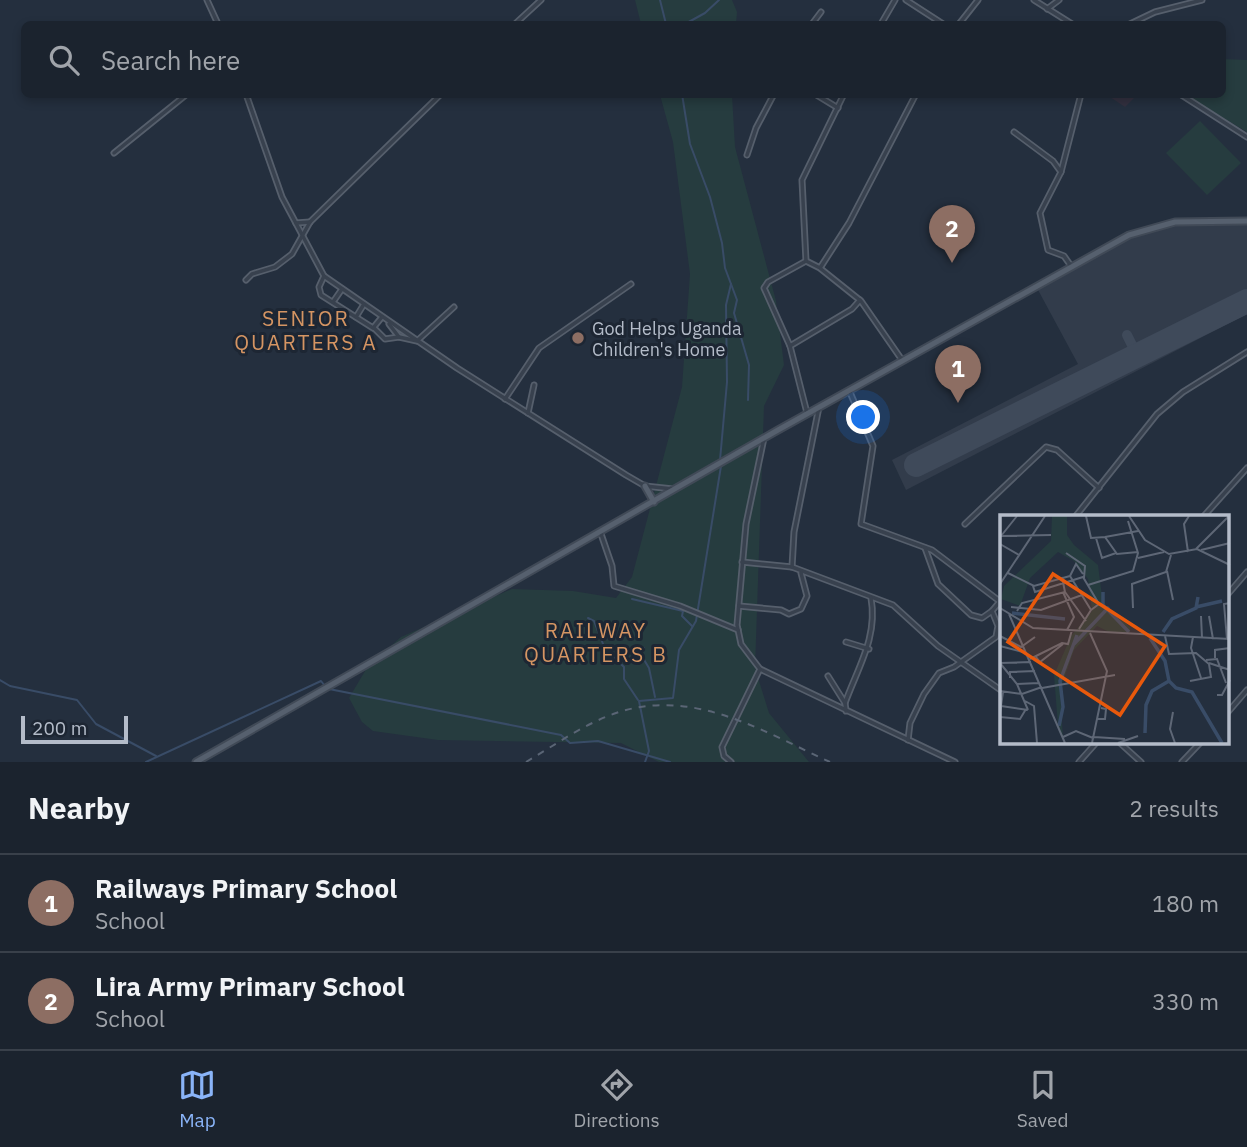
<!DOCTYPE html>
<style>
:root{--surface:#1b232e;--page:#242b36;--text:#f1f3f6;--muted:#a0a4aa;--line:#39404a;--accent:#8ab4f8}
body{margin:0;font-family:"IBM Plex Sans",sans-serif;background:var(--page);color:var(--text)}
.scale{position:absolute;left:21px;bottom:18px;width:107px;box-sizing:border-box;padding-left:7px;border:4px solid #b4bcc9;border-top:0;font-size:19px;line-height:24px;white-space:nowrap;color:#b4bcc9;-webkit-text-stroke:5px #1d2633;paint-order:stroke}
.you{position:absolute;left:864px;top:418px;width:24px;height:24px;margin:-18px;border:5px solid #fff;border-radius:50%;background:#1a73e8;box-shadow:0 0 0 10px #1a73e833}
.badge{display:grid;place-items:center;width:46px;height:46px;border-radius:50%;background:var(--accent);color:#fff;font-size:23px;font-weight:700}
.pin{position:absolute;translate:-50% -58px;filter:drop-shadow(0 2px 4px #0008)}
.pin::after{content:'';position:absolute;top:37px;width:24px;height:21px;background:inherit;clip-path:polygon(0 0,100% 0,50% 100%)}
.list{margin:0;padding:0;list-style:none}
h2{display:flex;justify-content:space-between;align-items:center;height:91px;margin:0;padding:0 28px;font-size:30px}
h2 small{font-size:23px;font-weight:400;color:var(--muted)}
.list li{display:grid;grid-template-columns:46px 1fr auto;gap:21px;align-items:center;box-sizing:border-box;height:98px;padding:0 28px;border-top:2px solid var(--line)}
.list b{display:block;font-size:26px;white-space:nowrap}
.list p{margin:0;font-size:23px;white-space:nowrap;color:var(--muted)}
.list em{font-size:23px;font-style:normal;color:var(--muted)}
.icon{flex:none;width:38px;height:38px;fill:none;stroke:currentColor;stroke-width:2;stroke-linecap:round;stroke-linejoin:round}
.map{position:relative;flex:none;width:1247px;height:762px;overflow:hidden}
.search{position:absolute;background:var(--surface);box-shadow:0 4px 10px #0003;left:21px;right:21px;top:21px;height:77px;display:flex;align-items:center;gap:18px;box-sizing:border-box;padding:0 24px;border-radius:10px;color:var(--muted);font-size:26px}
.sheet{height:287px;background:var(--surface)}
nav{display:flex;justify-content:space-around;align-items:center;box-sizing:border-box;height:98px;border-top:2px solid var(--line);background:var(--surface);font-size:19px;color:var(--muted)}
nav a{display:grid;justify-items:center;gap:4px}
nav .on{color:var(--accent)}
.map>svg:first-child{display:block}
.medical{fill:#32303f}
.airport{fill:#323c4b}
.green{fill:#263c3f}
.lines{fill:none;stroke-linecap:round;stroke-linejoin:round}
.stream{stroke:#394c67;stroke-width:2}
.taxiway{stroke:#3f4a5a;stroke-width:10}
.runway{stroke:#3f4a5a;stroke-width:24}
.minor-casing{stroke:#565f6c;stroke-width:7}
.major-casing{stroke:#414a57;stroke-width:9}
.minor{stroke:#38414e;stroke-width:3.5}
.major{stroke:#56606e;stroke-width:5}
.rail{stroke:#5a6575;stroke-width:2;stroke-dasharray:7 7;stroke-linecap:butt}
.education-dot{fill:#8d6e63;stroke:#1d2633;stroke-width:2.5}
.labels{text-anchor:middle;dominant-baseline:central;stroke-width:6;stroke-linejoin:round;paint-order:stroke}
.poi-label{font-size:18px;fill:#b4bcc9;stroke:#1d2633;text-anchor:start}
.quarter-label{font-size:21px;letter-spacing:2px;fill:#d59563;stroke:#1d2633}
.inset-river{fill:none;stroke:#394c67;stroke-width:3.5}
.inset-road{fill:none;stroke:#5e6776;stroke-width:2}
.view{fill:#e8590c;fill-opacity:0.15;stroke:#e8590c;stroke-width:3.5}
.inset-edge{fill:none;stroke:#b4bcc9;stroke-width:3.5}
</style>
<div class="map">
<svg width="1247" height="762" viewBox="0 0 1247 762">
<rect width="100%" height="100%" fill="#242f3e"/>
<polygon class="medical" points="1107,95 1137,95 1125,107"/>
<polygon class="airport" points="1198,223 1247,224 1247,314 906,490 892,460 1078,364 1037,288 1128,238 1160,227"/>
<g class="green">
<polygon points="635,0 732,0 737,12 736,24 641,24"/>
<polygon points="1223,59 1247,60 1247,132 1185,95 1222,94"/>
<polygon points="660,95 732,95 735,147 776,301 784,365 764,406 755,668 769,713 809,762 659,762 621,743 438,740 373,731 362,722 349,698 368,666 401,637 512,589 573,591 616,598 632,577 682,387 690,274 673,142"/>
<polygon points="1200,121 1241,163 1207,195 1166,153"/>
</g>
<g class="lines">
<g class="stream">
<polyline points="660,0 666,24"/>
<polyline points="685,24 705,13 719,0"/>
<polyline points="682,94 690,144 710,197 722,243 725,268 737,300 734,313 749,365 748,400"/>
<polyline points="720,460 727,382 726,305 731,284"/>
<polyline points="632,599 683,611 682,616 692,626"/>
<polyline points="588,618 594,621 605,649 624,667 624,679 638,700"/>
<polyline points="644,648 640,653 649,668 655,697"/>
<polyline points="0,680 10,686 77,700 96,724 156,756"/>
<polyline points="329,689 561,735 570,743 598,741 670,762"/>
<polyline points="146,762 321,681 325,686"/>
<polyline points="645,762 649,751 639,701 673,698 679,650 696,621 721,466"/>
</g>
<polyline class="taxiway" points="1127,335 1137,355"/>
<polyline class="runway" points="916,465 1247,301"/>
<defs>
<g id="minor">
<polyline points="207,0 218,24"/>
<polyline points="906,0 943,24"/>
<polyline points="1034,0 1072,24"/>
<polyline points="1047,9 1059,0"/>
<polyline points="515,24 541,0"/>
<polyline points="812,24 821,12"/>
<polyline points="881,24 895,0"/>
<polyline points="959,24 978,0"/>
<polyline points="1130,24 1155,12 1202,0"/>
<polyline points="246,94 282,197 324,276 457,368 626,475 645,486 673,489"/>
<polyline points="815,94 838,108"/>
<polyline points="1180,94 1247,137"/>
<polyline points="1014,132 1053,161 1061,172 1040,213 1048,250 1064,256 1071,266"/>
<polyline points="114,153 187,94"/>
<polyline points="747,155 756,128 774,94"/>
<polyline points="1061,172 1081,94"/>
<polyline points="296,223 310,222"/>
<polyline points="806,261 820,268 849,223 916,94"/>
<polyline points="806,261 768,282 764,288 790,346 807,413"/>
<polyline points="806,261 802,180 844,94"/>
<polyline points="821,269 861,301 902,360"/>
<polyline points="324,276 319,287 321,295 373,328 382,317"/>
<polyline points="246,280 252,274 275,267 292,254 310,222 441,94"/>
<polyline points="333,302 342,289"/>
<polyline points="356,317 364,304"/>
<polyline points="389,324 399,337 417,341 454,307"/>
<polyline points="374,328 385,339 399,337"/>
<polyline points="790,346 852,309 860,300"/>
<polyline points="849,390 873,446 861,524 932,550 1002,603"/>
<polyline points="505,399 539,348 631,284"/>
<polyline points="528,413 534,385"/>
<polyline points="764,438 746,524 737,625 741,644 760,669 955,762"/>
<polyline points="1075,517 1157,414 1183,392 1247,352"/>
<polyline points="1203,517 1247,468"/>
<polyline points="965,524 1046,447 1057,450 1099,488"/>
<polyline points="600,531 612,566 614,586 680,606 738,630"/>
<polyline points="925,548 938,584 971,615 982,618 992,611"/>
<polyline points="742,562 792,567 893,605 938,646 1002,691"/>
<polyline points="792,567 794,532 819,407"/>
<polyline points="1228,594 1247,572"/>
<polyline points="739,606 781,610 789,614 801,609 807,596 801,573"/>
<polyline points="846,642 869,649"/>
<polyline points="828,676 845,703 846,711"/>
<path d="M845 703C858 667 878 637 871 598"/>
<polyline points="1228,712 1247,690"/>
<polyline points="908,740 910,723 924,694 939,673 954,667 996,637 998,626 992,611 1002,599"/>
<polyline points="1120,743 1141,762"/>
<polyline points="731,762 724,756 722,747 760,669"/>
<polyline points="1079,762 1096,743"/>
<polyline points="1182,762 1200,743"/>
</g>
<g id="major">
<polyline points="645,486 654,502"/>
<polyline points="196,762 778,430 1129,235 1175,222 1247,221"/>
</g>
</defs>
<use href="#minor" class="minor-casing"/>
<use href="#major" class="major-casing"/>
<use href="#minor" class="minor"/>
<use href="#major" class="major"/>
<path class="rail" d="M526 762C555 745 584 724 616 713 693 687 762 731 830 762"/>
</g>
<circle class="education-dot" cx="578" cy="338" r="7"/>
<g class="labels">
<g class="poi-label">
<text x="592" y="328">God Helps Uganda<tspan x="592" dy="21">Children's Home</tspan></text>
</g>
<g class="quarter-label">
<text x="306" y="318">SENIOR<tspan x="306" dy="24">QUARTERS A</tspan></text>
<text x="596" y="630">RAILWAY<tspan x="596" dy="24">QUARTERS B</tspan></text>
</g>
</g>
<g transform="translate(1000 515)">
<rect width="229" height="229" fill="#242f3e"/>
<path d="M52 1H67V20L74 30 98 50 103 89 130 112V117H109L97 111 74 135 60 175 63 223 58 211 54 160 71 121 92 96 88 64 74 46 58 37 30 63 20 91 1 84 4 71 51 26Z" fill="#263c3f"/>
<path class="inset-river" d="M103 77V90L129 117M196 92 222 86M12 98 65 104M163 117 172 104 196 93 198 82M150 123 165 146 169 166 176 173 192 177 222 228M74 129 109 92M59 211 63 192 60 166 77 120M145 218 146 190 152 176 169 166"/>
<path class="inset-road" d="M86 1 91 23 105 22 117 39 138 37M129 1 145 25 169 39 197 34 230 50M0 21 51 20M1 21 17 1M105 22 138 16M96 23 102 43 116 38M0 29 19 40M196 34 229 1M201 35 230 28M188 37 184 9 189 1M66 38 85 51 84 63M138 43 164 37M167 56 173 85M8 58 34 71 70 61M70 61 91 95 79 114M70 61 76 49 83 59M0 69 45 1M88 70 133 56 138 38 128 6M33 71 35 77 83 62 99 89 91 95M63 77 74 102 67 115M65 77 86 106M11 92 41 95 82 80M0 93 33 113 230 124M133 93 132 69 166 57 171 40M17 96 22 88 65 77 62 62M9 99 65 228M201 101 202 123M209 101 213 124M90 118 107 156 92 228M0 121 21 132 35 122M165 121 169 139 196 138 209 149 211 162 190 166M193 122 191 133 201 163M227 124 224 89 230 88M0 131 27 138M36 142 40 147 63 129M215 143V135L230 133M30 144 62 128 68 129 72 115M206 145 217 144 226 168M0 148 17 169 28 195M0 148 31 147M209 148 230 155M10 163V157L35 156M17 169 39 168M42 173 115 160M0 176 22 179 42 172M217 180H222L230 165M25 186 34 191 37 228M1 191 28 195M173 197 170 214 175 228M0 198 3 177M0 202 20 204 26 194M97 204H105L106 194 101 193M63 222 76 216 93 223M94 222 125 224M118 228 138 221"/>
<path class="view" d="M53 59 165 131 120 200 8 127Z"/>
<rect width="229" height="229" class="inset-edge"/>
</g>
</svg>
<div class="scale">200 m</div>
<div class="you"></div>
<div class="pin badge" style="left:958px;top:403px;background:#8d6e63">1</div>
<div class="pin badge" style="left:952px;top:263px;background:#8d6e63">2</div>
<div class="search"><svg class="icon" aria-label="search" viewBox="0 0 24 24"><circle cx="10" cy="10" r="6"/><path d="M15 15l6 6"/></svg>Search here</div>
</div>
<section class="sheet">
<h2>Nearby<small>2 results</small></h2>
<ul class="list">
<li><span class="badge" style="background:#8d6e63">1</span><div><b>Railways Primary School</b><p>School</p></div><em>180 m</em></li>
<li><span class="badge" style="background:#8d6e63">2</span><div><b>Lira Army Primary School</b><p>School</p></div><em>330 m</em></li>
</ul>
</section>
<nav>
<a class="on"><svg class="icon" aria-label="map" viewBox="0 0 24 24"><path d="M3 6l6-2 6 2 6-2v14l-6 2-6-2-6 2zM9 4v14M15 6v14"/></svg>Map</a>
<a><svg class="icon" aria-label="directions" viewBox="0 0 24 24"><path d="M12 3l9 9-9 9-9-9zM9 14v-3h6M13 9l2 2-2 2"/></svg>Directions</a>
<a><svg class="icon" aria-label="saved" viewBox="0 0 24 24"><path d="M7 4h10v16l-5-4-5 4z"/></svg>Saved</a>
</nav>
